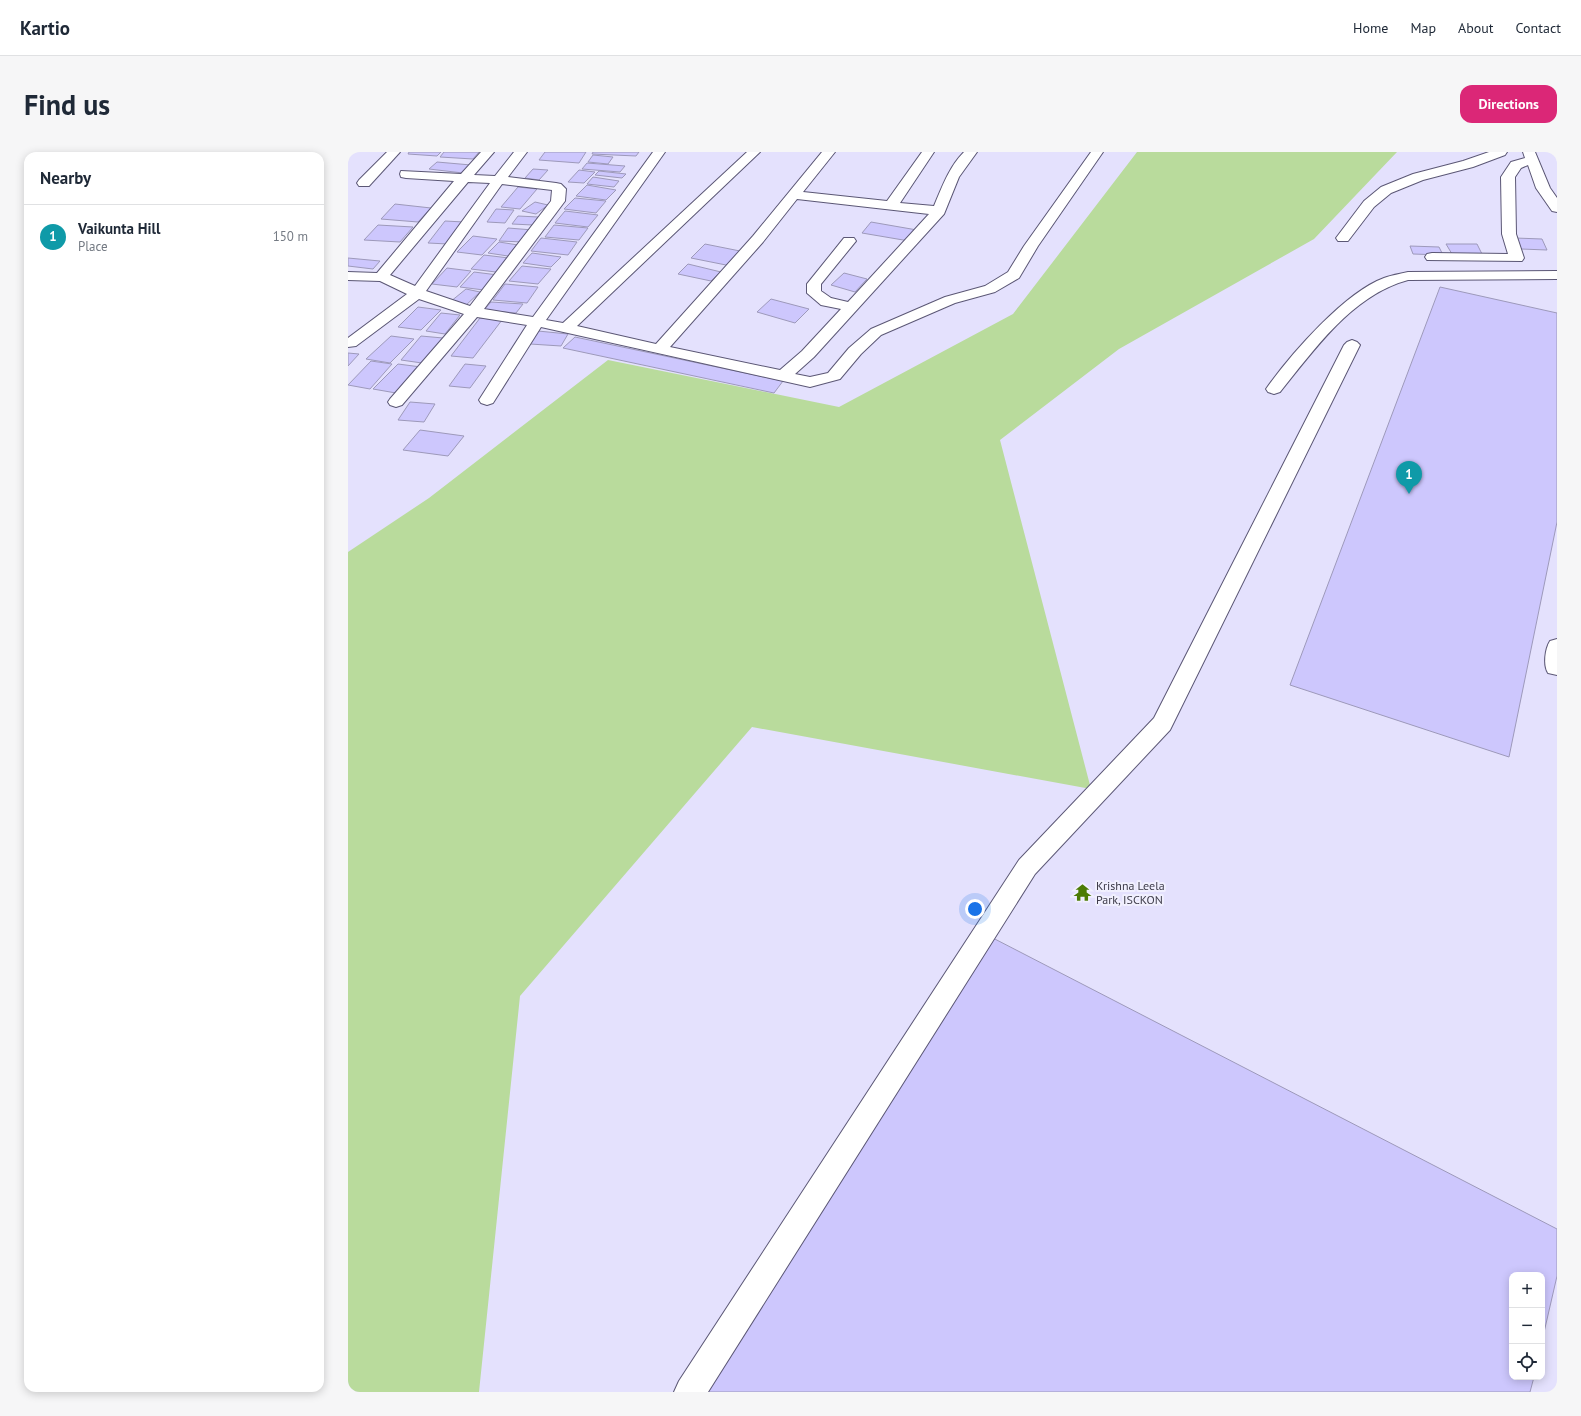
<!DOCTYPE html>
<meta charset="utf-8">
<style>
:root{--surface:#fff;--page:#f6f6f7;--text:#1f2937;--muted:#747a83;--line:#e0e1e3;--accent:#db2777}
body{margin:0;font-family:"PT Sans",sans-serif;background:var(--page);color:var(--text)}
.controls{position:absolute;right:12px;bottom:12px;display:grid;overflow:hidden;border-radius:8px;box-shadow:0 2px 10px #0003}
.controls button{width:36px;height:36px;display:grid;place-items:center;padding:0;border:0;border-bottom:1px solid var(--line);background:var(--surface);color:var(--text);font:20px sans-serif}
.you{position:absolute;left:627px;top:757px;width:14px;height:14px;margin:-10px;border:3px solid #fff;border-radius:50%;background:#1a73e8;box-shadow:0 0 0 6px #1a73e833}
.badge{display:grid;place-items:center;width:26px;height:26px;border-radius:50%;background:var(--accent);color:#fff;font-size:13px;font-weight:700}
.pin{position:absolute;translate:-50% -33px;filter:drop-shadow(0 1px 2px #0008)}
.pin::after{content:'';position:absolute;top:21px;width:14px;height:12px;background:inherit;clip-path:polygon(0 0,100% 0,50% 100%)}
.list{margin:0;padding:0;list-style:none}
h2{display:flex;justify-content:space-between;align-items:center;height:52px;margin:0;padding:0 16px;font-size:17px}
h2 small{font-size:13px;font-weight:400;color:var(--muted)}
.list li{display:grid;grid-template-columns:26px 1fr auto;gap:12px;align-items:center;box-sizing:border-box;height:64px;padding:0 16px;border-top:1px solid var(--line)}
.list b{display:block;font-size:15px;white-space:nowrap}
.list p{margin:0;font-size:13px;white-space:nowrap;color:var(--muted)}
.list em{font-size:13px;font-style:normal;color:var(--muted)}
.icon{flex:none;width:22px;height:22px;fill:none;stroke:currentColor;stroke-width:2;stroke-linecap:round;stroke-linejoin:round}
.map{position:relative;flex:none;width:1209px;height:1240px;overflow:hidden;border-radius:12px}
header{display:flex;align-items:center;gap:24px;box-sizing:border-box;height:56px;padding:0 20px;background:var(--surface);border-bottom:1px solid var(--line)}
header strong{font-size:19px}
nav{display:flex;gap:22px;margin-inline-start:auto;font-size:14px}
.intro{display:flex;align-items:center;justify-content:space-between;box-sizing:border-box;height:96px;padding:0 24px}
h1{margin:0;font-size:28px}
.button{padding:10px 18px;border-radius:12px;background:var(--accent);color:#fff;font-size:14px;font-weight:700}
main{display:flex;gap:24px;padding:0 24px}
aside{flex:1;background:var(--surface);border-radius:12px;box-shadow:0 2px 10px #0003}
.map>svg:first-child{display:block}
.green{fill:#b9db9c}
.building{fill:#cdc7fd;stroke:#9d99ba}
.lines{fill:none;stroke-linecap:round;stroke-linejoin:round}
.minor-casing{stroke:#5b5775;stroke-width:2}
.minor{fill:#fff;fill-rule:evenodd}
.labels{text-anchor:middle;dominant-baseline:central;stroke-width:4;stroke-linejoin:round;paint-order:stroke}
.poi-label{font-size:12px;fill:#3d3b49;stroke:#f1f0fe;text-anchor:start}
</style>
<header>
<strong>Kartio</strong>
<nav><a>Home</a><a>Map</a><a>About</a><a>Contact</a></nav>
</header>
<div class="intro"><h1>Find us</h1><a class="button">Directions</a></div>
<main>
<aside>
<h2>Nearby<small></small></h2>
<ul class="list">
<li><span class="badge" style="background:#0f9aa8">1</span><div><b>Vaikunta Hill</b><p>Place</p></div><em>150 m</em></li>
</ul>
</aside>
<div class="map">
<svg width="1209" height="1240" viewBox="0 0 1209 1240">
<rect width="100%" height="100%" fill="#e4e1fd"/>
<polygon class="green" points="789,0 1049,0 966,87 771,197 652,288 743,637 404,575 172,844 131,1240 0,1240 0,400 81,346 260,208 491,255 665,162"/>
<g class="building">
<polygon points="61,0 93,0 89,4 60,2"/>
<polygon points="96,0 131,0 125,7 92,5"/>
<polygon points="197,0 238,0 231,11 191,8"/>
<polygon points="245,0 291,0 288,4 244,2"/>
<polygon points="245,3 265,5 260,12 240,10"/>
<polygon points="89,10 123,13 115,21 81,17"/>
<polygon points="239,11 277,14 272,20 234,17"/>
<polygon points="185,17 200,18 191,28 177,26"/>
<polygon points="231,18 247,20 236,31 220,30"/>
<polygon points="251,19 278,22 274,26 247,23"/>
<polygon points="245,25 271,29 266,35 239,32"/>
<polygon points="239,33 268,38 258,48 228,44"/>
<polygon points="170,35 189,37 172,57 153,55"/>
<polygon points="227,46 258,49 248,61 216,57"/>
<polygon points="187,50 200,53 188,62 174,59"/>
<polygon points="47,52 83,56 70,70 33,67"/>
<polygon points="148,57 166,58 157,71 139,70"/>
<polygon points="217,59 250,63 240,75 207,71"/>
<polygon points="170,64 190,65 185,73 164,72"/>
<polygon points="97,69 116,70 100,92 80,91"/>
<polygon points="523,70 569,78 561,89 514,81"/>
<polygon points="30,73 65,75 52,90 16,88"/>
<polygon points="206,73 240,76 231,88 197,85"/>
<polygon points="160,76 185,78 176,90 151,89"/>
<polygon points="125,84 149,87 134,103 109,100"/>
<polygon points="193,86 229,90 220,103 183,99"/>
<polygon points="1167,86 1194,87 1199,98 1173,97"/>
<polygon points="151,90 170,93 160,104 140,101"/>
<polygon points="357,92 392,99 378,113 343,106"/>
<polygon points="1098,92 1129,92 1134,102 1104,102"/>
<polygon points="1062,94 1091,95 1095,103 1065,102"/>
<polygon points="184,101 213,105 203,115 175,111"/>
<polygon points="136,103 161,106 148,120 123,117"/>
<polygon points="0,106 32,109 25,117 0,114"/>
<polygon points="340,112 373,120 363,129 330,122"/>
<polygon points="174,114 203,117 190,132 161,129"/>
<polygon points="99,116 123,119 109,135 84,132"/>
<polygon points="126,120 150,123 136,138 112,135"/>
<polygon points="496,121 519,127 507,140 483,133"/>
<polygon points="157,132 190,135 179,151 145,148"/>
<polygon points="1092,135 1209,161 1209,370 1161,605 942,533"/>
<polygon points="118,137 132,140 117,154 102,150"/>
<polygon points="423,147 461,157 447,171 409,160"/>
<polygon points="143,150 175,152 168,161 136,158"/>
<polygon points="70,155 93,158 73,178 50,175"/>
<polygon points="93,161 112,163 97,182 78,179"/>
<polygon points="132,166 154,168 125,206 103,204"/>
<polygon points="190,179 220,182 213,194 182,192"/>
<polygon points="43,184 66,187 42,211 18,207"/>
<polygon points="73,184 95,186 74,211 53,208"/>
<polygon points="227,185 435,229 426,241 215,196"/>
<polygon points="0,201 11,202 0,214"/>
<polygon points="23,209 44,212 22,237 0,233"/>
<polygon points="50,212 73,215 48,241 25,237"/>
<polygon points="117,212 138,214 122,236 101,234"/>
<polygon points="62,250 87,252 76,270 50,268"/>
<polygon points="72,278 116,284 100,304 55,298"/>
<polygon points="641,784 1209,1077 1209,1124 1194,1189 1194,1123 1164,1123 1164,1225 1186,1225 1182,1240 355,1240"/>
</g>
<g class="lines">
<defs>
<g id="minor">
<polygon points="39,0 52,0 21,34 11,34 9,31 11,28"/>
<path d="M133 0H146L126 23 147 24 166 0H179L160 25 208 31 213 32 218 37 217 49 136 157 185 165 305 0H317L198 168 215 171 399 0H412L229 174 308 192 405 84 474 0H487L455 40 539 49 574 0H586L552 51 586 54C594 35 601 15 616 0H629L611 25 596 62 466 205 447 222 462 225 480 221 501 196 523 177 597 145 637 134 660 120 676 94 743 0H755L690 94 671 126 647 140 607 151 533 183 513 202 492 227 462 235 193 175 145 251 139 253 133 251 131 248 179 173 129 165 54 253 48 255 42 253 40 250 42 247 116 162 71 147 8 194 0 195V186L59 142 32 129 0 128V120L29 121 106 29 58 26 53 25 52 22 53 19 113 22ZM120 30 142 31 67 134 42 123ZM154 32 204 38 203 49 122 154 78 139ZM449 47 581 62 500 150 483 146 473 139V132L508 89 506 86H496L459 132V141L473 153 493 157 454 199 432 218 322 195 415 90Z"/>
<polygon points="1141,0 1159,0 1157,3 1125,15 1075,28 1043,41 1026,55 1000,89 990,89 988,86 1016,49 1033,35 1065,22 1115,9"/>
<polygon points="1175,0 1187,0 1202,36 1209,46 1209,60 1204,59 1188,36 1180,13 1173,16 1167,25 1168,82 1176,106 1174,109 1079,108 1077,105 1079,102 1084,101 1160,102 1154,82 1153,25 1163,10 1177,6"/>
<path d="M1209 119V127L1060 128C1004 143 966 198 932 240L926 242 920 240 918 237C942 203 997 140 1036 126 1044 123 1052 122 1060 120Z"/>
<polygon points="1004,188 1009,190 1012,193 822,578 687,722 360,1240 326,1240 331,1229 671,708 806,566 996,193 999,190"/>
<path d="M1209 487V523L1200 521C1195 513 1197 497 1202 489Z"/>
</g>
</defs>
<use href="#minor" class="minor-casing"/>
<use href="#minor" class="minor"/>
</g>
<defs>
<symbol id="temple-bare" viewBox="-9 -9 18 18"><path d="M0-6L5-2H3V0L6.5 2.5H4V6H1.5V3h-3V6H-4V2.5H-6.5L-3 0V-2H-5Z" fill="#4c7c05" stroke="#f1f0fe" stroke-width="2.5" paint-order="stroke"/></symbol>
</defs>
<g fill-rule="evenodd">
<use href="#temple-bare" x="722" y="728" width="25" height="25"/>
</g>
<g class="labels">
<g class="poi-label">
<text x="748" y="733">Krishna Leela<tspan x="748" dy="14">Park, ISCKON</tspan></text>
</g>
</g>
</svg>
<div class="controls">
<button>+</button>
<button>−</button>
<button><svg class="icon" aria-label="locate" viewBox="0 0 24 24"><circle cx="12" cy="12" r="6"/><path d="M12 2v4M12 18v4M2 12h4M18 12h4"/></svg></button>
</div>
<div class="you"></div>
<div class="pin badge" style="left:1061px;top:342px;background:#0f9aa8">1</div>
</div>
</main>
